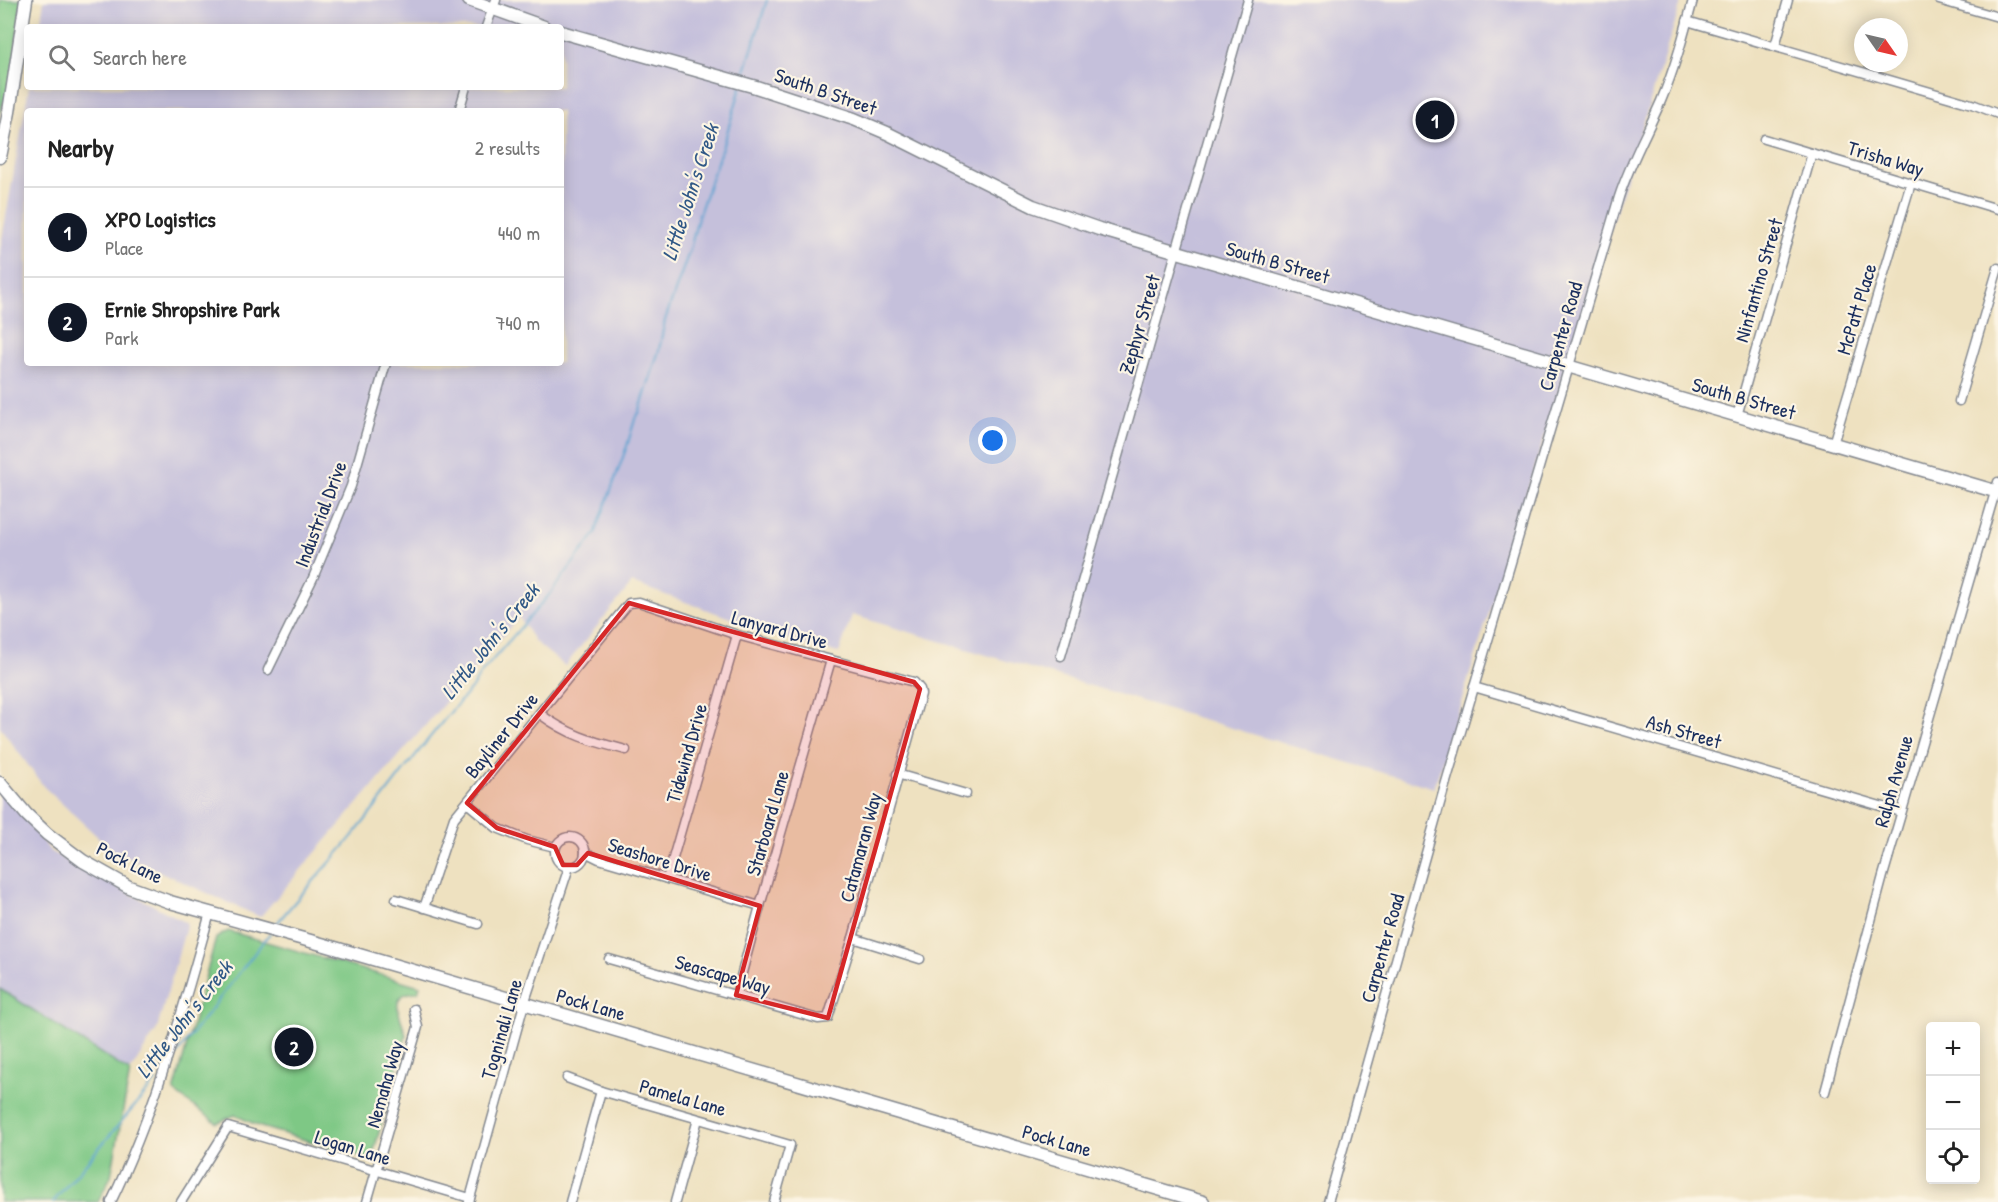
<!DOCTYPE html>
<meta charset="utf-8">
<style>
:root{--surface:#fff;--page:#f6f6f6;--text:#222;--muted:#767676;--line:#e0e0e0;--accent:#111827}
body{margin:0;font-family:"Patrick Hand",sans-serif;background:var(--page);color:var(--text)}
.controls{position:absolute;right:18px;bottom:18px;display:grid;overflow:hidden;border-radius:6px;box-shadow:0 3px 15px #0003}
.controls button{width:54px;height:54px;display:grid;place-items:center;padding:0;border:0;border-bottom:2px solid var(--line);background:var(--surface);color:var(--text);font:30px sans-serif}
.compass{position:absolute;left:1854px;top:18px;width:54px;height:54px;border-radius:50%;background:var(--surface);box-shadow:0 3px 15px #0003;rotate:124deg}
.you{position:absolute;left:993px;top:441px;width:21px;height:21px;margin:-15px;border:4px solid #fff;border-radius:50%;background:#1a73e8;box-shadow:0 0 0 9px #1a73e833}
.badge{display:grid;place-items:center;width:39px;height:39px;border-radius:50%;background:var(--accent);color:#fff;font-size:20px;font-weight:700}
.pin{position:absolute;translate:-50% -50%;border:3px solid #fff;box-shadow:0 2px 6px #0006}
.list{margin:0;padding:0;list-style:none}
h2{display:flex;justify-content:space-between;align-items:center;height:78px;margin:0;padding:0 24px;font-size:26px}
h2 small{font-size:20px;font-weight:400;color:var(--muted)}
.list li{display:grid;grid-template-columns:39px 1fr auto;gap:18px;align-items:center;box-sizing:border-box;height:90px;padding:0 24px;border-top:2px solid var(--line)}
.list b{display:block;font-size:22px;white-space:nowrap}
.list p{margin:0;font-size:20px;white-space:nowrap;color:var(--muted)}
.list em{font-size:20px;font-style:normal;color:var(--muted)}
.icon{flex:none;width:33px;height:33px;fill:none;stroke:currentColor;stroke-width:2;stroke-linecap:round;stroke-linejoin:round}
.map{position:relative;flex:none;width:1998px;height:1202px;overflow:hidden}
.search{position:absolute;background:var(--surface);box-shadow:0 3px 15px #0003;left:24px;top:24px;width:540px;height:66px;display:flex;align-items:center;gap:15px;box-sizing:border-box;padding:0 21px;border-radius:6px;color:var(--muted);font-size:22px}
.panel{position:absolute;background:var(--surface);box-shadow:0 3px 15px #0003;left:24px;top:108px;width:540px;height:258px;border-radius:6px}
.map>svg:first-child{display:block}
.industrial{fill:#c5c0db;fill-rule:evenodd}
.green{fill:#7ec885;stroke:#4c7c72;stroke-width:1.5}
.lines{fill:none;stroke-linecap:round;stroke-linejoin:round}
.stream{stroke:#58a3d0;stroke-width:2}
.street-casing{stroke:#84888f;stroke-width:11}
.secondary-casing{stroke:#84888f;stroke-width:15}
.street{stroke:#fff;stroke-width:8}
.secondary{stroke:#fff;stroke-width:12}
.marked{fill:#d62828;fill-opacity:0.2;stroke:#d62828;stroke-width:4.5;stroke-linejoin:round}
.labels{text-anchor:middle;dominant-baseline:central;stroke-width:4.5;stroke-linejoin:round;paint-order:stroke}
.street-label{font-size:20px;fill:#1b2f5e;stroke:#fcf5e5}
.water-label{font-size:21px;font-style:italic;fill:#305886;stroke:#fcf5e5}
</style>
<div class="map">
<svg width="1998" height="1202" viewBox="0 0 1998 1202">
<rect width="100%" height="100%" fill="#fcf5e5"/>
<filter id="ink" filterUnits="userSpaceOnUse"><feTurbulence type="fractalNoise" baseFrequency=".0167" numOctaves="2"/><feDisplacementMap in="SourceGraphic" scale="12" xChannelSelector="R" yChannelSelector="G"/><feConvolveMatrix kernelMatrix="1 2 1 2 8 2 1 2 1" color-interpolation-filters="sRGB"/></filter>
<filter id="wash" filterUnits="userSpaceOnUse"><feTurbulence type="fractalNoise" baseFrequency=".008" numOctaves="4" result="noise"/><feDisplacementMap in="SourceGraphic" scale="24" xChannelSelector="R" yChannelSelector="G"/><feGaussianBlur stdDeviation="1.35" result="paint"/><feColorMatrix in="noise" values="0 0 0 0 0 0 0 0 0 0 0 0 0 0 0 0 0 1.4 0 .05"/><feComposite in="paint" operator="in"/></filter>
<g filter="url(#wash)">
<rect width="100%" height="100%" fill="#eee1c0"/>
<g class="industrial">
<path d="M44 0H1682L1434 788 852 615 839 653 806 645 632 583 565 666 535 642 519 617 260 917 112 850 44 787 0 727V250L29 87H561V27H40ZM27 111H561V363H27Z"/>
<polygon points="0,787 51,852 187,923 157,1029 130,1072 0,989"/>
</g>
<g class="green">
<polygon points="0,0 22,0 11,84 0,114"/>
<path d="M228 931 420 986 418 992C383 993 403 1018 406 1036L373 1154 367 1158 261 1127 235 1115 217 1123 174 1092 216 938Z"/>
<polygon points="0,989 130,1072 111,1176 98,1202 0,1202"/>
</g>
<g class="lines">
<g class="stream">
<polyline points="743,78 767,0"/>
<path d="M275 926C298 896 326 869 350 839 391 790 427 736 471 689L482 672 549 595 595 534 627 446 635 419 639 413 659 350 665 320 691 246 698 217 726 136 741 87"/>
<polyline points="169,1064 270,933"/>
<polyline points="53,1202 156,1081"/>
</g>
</g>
</g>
<g filter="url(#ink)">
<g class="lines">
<defs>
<g id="street">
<polyline points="1939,0 1998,17"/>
<polyline points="1687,21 1975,105 1998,114"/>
<polyline points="486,27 496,0"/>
<polyline points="1775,46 1788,0"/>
<polyline points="459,111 466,87"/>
<polyline points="1764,139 1998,209"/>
<polyline points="1959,401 1998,268"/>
<polyline points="1737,416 1812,153"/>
<polyline points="1833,444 1911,183"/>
<polyline points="1061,656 1248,0"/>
<polyline points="268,670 313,578 351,486 386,363"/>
<polyline points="1474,687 1901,812"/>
<path d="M540 714C570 736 591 741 626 750"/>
<polyline points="897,774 966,794"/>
<polyline points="467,803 497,828 527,840 555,847"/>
<circle cx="570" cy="852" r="15"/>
<polyline points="585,852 599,859 760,906"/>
<polyline points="667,879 737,635"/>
<polyline points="396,899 478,924"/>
<polyline points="424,908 454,818 629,603 639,602 737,635 914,682 920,689 921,694 853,938 828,1018 818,1019 609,959"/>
<polyline points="853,938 920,959"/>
<polyline points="736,995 760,906 831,660"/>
<polyline points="567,1078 601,1091 790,1145 774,1202"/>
<polyline points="1825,1092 1883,876 1998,482"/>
<path d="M111 1202C156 1110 182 1011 210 913"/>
<polyline points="181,1202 228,1127 470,1198"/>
<polyline points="367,1202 418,1027 414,1009"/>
<polyline points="469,1202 524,1004 569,867"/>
<polyline points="570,1202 601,1091"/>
<polyline points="675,1202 698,1119"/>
<path d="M1328 1202 1444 789 1619 197C1630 163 1647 133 1661 101 1675 68 1684 34 1693 0"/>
</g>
<g id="secondary">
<polyline points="469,0 544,27"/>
<polyline points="561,32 756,87 854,119 887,133 1033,206 1099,229 1998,492"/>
<polyline points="0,157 9,112 26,0"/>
<polyline points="0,783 27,815 47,834 83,861 129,887 170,902 325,945 1203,1202"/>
</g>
</defs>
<use href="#street" class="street-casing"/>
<use href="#secondary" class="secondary-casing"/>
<use href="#street" class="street"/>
<use href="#secondary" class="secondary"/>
</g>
</g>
<path class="marked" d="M629 603 914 682 920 689 828 1018 736 995 760 906 588 853 577 865H563L555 847 497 828 467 803Z"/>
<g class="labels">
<g class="street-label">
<text transform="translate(826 91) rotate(19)">South B Street</text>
<text transform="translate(1886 158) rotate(17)">Trisha Way</text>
<text transform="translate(1278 262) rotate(16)">South B Street</text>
<text transform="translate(1758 280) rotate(-74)">Ninfantino Street</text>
<text transform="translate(1856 309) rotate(-73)">McPatt Place</text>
<text transform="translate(1139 324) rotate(-74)">Zephyr Street</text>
<text transform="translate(1560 336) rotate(-74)">Carpenter Road</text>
<text transform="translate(1744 398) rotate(16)">South B Street</text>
<text transform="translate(320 514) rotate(-69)">Industrial Drive</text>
<text transform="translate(780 629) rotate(15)">Lanyard Drive</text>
<text transform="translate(1684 731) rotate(16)">Ash Street</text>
<text transform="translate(501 735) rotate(-51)">Bayliner Drive</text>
<text transform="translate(686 753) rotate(-74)">Tidewind Drive</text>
<text transform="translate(1893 781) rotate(-74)">Ralph Avenue</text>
<text transform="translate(767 823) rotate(-74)">Starboard Lane</text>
<text transform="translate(860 847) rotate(-75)">Catamaran Way</text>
<text transform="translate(660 859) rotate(17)">Seashore Drive</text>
<text transform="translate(130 862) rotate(26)">Pock Lane</text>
<text transform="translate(1382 948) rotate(-74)">Carpenter Road</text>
<text transform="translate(723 974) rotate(16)">Seascape Way</text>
<text transform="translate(591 1004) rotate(16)">Pock Lane</text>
<text transform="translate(501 1029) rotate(-74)">Togninali Lane</text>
<text transform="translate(384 1084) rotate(-74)">Nemaha Way</text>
<text transform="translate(683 1097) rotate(16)">Pamela Lane</text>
<text transform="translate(1057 1140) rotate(16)">Pock Lane</text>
<text transform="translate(353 1147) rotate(17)">Logan Lane</text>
</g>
<g class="water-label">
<text transform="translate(690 192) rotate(-72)">Little John's Creek</text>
<text transform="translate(490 641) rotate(-51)">Little John's Creek</text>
<text transform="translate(184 1019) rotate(-52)">Little John's Creek</text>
</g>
</g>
</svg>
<div class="controls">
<button>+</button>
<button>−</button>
<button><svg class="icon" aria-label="locate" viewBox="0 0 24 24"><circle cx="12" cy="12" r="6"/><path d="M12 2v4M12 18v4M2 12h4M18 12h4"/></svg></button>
</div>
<svg class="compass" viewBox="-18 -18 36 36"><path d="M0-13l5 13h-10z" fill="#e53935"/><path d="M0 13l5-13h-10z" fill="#767676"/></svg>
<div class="you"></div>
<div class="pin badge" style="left:1435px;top:120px">1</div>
<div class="pin badge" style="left:294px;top:1047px">2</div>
<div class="search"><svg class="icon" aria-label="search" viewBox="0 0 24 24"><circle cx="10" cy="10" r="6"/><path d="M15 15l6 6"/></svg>Search here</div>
<section class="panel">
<h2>Nearby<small>2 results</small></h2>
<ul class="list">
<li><span class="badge">1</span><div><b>XPO Logistics</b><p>Place</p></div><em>440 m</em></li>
<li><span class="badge">2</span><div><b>Ernie Shropshire Park</b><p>Park</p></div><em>740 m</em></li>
</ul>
</section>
</div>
